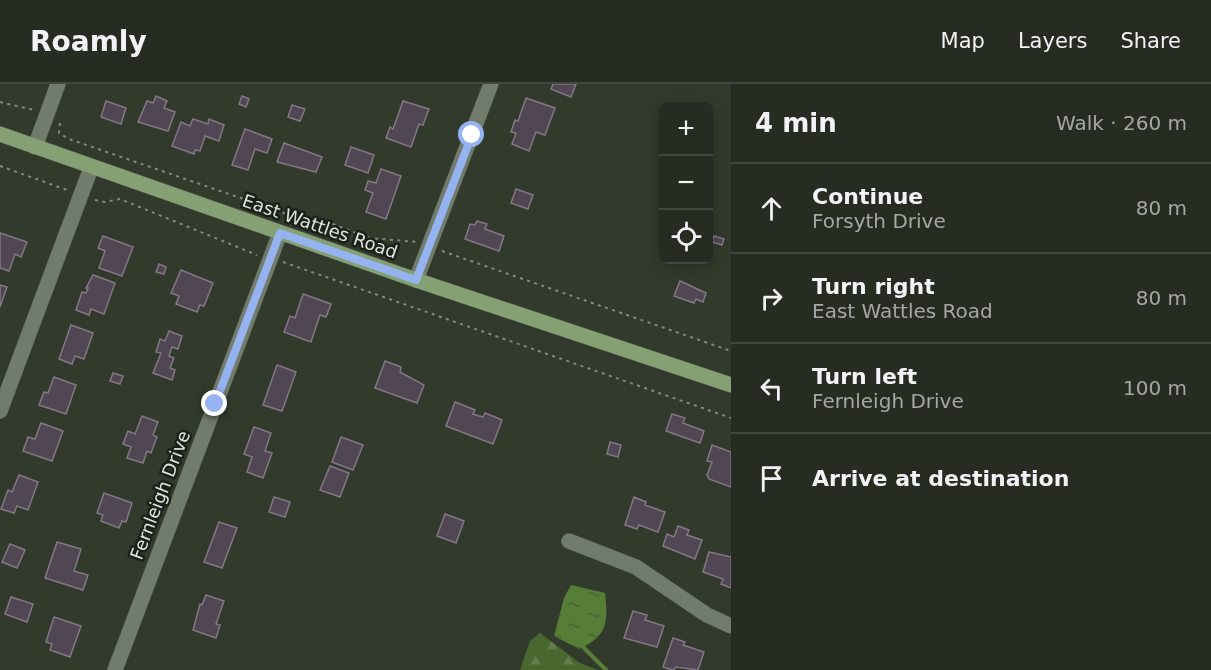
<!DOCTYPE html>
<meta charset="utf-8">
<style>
:root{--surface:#262c21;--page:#32382e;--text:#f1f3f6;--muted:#a4a7a5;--line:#42483f}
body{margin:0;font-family:"DejaVu Sans",sans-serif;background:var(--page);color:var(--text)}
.controls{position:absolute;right:18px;top:18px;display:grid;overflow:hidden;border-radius:9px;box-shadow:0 3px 15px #0003}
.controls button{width:54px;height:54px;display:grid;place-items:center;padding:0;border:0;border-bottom:2px solid var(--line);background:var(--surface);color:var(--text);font:30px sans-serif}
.stop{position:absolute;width:18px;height:18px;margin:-14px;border:4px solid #95b2f1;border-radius:50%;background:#fff}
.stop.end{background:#95b2f1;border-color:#fff;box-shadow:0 2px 6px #0008}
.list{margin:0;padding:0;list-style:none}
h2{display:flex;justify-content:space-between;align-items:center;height:78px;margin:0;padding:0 24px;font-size:26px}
h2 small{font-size:20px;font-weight:400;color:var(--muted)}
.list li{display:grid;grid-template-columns:39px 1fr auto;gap:18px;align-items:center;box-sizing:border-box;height:90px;padding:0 24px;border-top:2px solid var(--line)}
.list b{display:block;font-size:22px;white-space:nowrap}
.list p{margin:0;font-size:20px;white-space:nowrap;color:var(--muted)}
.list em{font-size:20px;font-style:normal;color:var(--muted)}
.icon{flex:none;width:33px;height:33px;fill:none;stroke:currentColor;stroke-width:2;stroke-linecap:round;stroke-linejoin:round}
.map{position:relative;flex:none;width:731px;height:586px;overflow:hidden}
header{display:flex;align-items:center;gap:36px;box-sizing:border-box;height:84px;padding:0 30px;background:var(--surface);border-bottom:2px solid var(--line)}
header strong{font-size:28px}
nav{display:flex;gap:33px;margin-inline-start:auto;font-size:21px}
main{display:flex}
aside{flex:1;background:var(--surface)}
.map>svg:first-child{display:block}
.forest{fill:url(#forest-firs)}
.water{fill:url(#water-ripples)}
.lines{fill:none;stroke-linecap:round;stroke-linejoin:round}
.stream{stroke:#567e36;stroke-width:4}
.building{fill:#514653;stroke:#837685;stroke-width:1.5}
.minor-casing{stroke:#50584c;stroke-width:16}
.major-casing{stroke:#50584c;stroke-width:16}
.path{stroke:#82897d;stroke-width:2;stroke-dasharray:3 4.5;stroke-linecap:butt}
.minor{stroke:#727c6c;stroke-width:15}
.major{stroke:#85a073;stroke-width:15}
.route{stroke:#95b2f1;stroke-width:8}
.labels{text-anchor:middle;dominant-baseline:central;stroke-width:5;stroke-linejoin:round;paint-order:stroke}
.street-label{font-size:18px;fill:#dee4db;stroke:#1c201a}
</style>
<header>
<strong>Roamly</strong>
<nav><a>Map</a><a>Layers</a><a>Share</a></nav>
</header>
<main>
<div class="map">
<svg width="731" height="586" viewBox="0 0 731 586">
<defs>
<pattern id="forest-firs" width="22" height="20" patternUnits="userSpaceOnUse" patternTransform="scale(1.5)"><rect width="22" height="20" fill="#48682f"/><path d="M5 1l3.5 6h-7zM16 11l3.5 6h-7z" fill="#627d4d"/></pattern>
<pattern id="water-ripples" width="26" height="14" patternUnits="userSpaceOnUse" patternTransform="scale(1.5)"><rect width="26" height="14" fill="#567e36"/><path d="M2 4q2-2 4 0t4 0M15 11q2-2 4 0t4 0" fill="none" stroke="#4d643b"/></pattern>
</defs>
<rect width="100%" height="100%" fill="#323a2c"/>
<polygon class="forest" points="540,549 580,579 598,586 520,586 530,557"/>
<path class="water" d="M571 501 605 509C608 538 608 552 579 565L554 552 564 514Z"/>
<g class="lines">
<polyline class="stream" points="581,561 606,586"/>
</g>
<g class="building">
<polygon points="553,0 576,0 571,13 551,5"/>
<polygon points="156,12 167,17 164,24 175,28 168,47 138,38 147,17 153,19"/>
<polygon points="242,12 249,15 246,23 239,20"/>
<polygon points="526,14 555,24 545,51 536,48 529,67 512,60 516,49 511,48 515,36 518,37"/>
<polygon points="106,17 126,24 121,40 101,33"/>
<polygon points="403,17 429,25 423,41 419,40 411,63 386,54 390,43 393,45"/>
<polygon points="292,21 305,25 300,37 288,33"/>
<polygon points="193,35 208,40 209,35 224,41 219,57 205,52 200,67 195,66 194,70 172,62 181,38 190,42"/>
<polygon points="245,45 272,55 267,69 255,65 248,86 232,81"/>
<polygon points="284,59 322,73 316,88 277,78"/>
<polygon points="351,63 374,71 368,89 345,81"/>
<polygon points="381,85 401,92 386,135 366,128 373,109 365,106 368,97 376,99"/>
<polygon points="516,105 533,111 528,125 511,119"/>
<polygon points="477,137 487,140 485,145 504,152 499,167 465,155 470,140 475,141"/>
<polygon points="0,149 27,158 21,173 15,170 9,187 0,184"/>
<polygon points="103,152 133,163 122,192 99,184 105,167 98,164"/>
<polygon points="714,152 724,155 722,161 712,158"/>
<polygon points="159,180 166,183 164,190 156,188"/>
<polygon points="181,186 213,199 204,222 200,221 197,228 176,220 179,212 171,209"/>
<polygon points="93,191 115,199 104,230 91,225 89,231 76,226 82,208 86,209 88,204 86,204"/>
<polygon points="680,197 706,209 703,218 696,215 694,219 674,212"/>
<polygon points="0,201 7,203 0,223"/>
<polygon points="303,210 331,220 326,233 320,231 311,258 284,248 290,232 295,234"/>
<polygon points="71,241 93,249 84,275 75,272 72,280 59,275"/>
<polygon points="169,247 182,252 178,265 172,263 169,272 174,274 170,284 175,286 172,296 153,289 161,269 156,268 160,255 165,257"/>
<polygon points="385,277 401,283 400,288 424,301 417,319 375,304"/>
<polygon points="277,281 296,288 282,327 263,321"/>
<polygon points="113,289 123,292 120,300 110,297"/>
<polygon points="54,293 76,301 66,330 39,321 44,308 48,309"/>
<polygon points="455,318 475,326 473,330 483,333 485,329 502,336 493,360 446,342"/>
<polygon points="672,330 685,334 683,339 704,347 700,359 666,347"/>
<polygon points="142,332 158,338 153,351 157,353 151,369 147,367 143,379 127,374 131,363 123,360 128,347 135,350"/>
<polygon points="41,339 63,347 52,377 23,367 28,353 35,355"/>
<polygon points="254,343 271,349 265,367 272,369 263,394 247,388 252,373 244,370"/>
<polygon points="341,353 363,361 353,386 332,378"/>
<polygon points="610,358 621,361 618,373 607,370"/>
<polygon points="712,361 731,368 731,403 709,395 707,391 712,378 707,377"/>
<polygon points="330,382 349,389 340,413 320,406"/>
<polygon points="19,391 38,398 28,426 17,422 14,429 1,425 8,406 12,408"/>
<polygon points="104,409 132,419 126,438 122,437 119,444 101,437 103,431 97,429"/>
<polygon points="274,413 290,418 285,433 269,428"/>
<polygon points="634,413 646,418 645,421 665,428 658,448 639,441 637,445 625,441"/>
<polygon points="445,430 464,437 456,459 437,452"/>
<polygon points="219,438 237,444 222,484 204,478"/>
<polygon points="678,442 689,446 687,451 702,456 695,475 663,462 667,450 674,453"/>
<polygon points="57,458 81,465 74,487 88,491 83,506 45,494"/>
<polygon points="10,460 25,466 17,484 2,478"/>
<polygon points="709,468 731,473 731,504 721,500 723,495 703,488"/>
<polygon points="206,511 224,517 216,540 220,541 216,554 193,546 200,520 202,521"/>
<polygon points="11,513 33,520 27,538 5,530"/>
<polygon points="633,527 647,531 645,536 664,542 657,563 624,554"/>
<polygon points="54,533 81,542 70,573 50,566 52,560 46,558"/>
<polygon points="673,554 685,558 683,561 704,568 698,586 676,583 673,586 663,583"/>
</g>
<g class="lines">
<defs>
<g id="minor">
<polyline points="35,63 58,0"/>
<polyline points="416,196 491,0"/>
<polyline points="0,327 91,84"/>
<polyline points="569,457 636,483 707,531 731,542"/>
<polyline points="115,586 280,149"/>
</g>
<polyline id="major" points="0,50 416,196 731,301"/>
</defs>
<use href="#minor" class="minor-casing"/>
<use href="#major" class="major-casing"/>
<g class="path">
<polyline points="0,18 34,26"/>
<polyline points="60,39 59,49 69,55 319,141 330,139 370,154 417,158"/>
<polyline points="0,82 67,106"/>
<polyline points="95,116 105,118 120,115 257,171"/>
<polyline points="442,167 731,267"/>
<polyline points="283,178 731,334"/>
</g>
<use href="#minor" class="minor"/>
<use href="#major" class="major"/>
</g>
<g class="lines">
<polyline class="route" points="215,320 280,149 416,196 472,51"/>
</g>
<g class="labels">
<g class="street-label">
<text transform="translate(320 142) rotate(19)">East Wattles Road</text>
<text transform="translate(160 411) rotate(-69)">Fernleigh Drive</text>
</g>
</g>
</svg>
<div class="controls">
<button>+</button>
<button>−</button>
<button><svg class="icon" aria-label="locate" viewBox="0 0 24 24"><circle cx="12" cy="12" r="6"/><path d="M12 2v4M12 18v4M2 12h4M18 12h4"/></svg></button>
</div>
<div class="stop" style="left:472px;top:51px"></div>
<div class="stop end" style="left:215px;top:320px"></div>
</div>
<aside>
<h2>4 min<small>Walk · 260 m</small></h2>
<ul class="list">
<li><svg class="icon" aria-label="ahead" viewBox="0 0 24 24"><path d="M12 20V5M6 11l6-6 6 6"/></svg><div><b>Continue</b><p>Forsyth Drive</p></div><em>80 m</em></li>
<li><svg class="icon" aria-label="right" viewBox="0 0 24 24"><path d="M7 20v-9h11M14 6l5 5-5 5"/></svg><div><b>Turn right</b><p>East Wattles Road</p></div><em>80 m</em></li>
<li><svg class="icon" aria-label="left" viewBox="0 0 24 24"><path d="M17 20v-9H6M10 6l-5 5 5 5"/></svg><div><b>Turn left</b><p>Fernleigh Drive</p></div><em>100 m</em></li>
<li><svg class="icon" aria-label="arrive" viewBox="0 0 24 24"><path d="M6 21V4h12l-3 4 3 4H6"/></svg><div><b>Arrive at destination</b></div></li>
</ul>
</aside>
</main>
